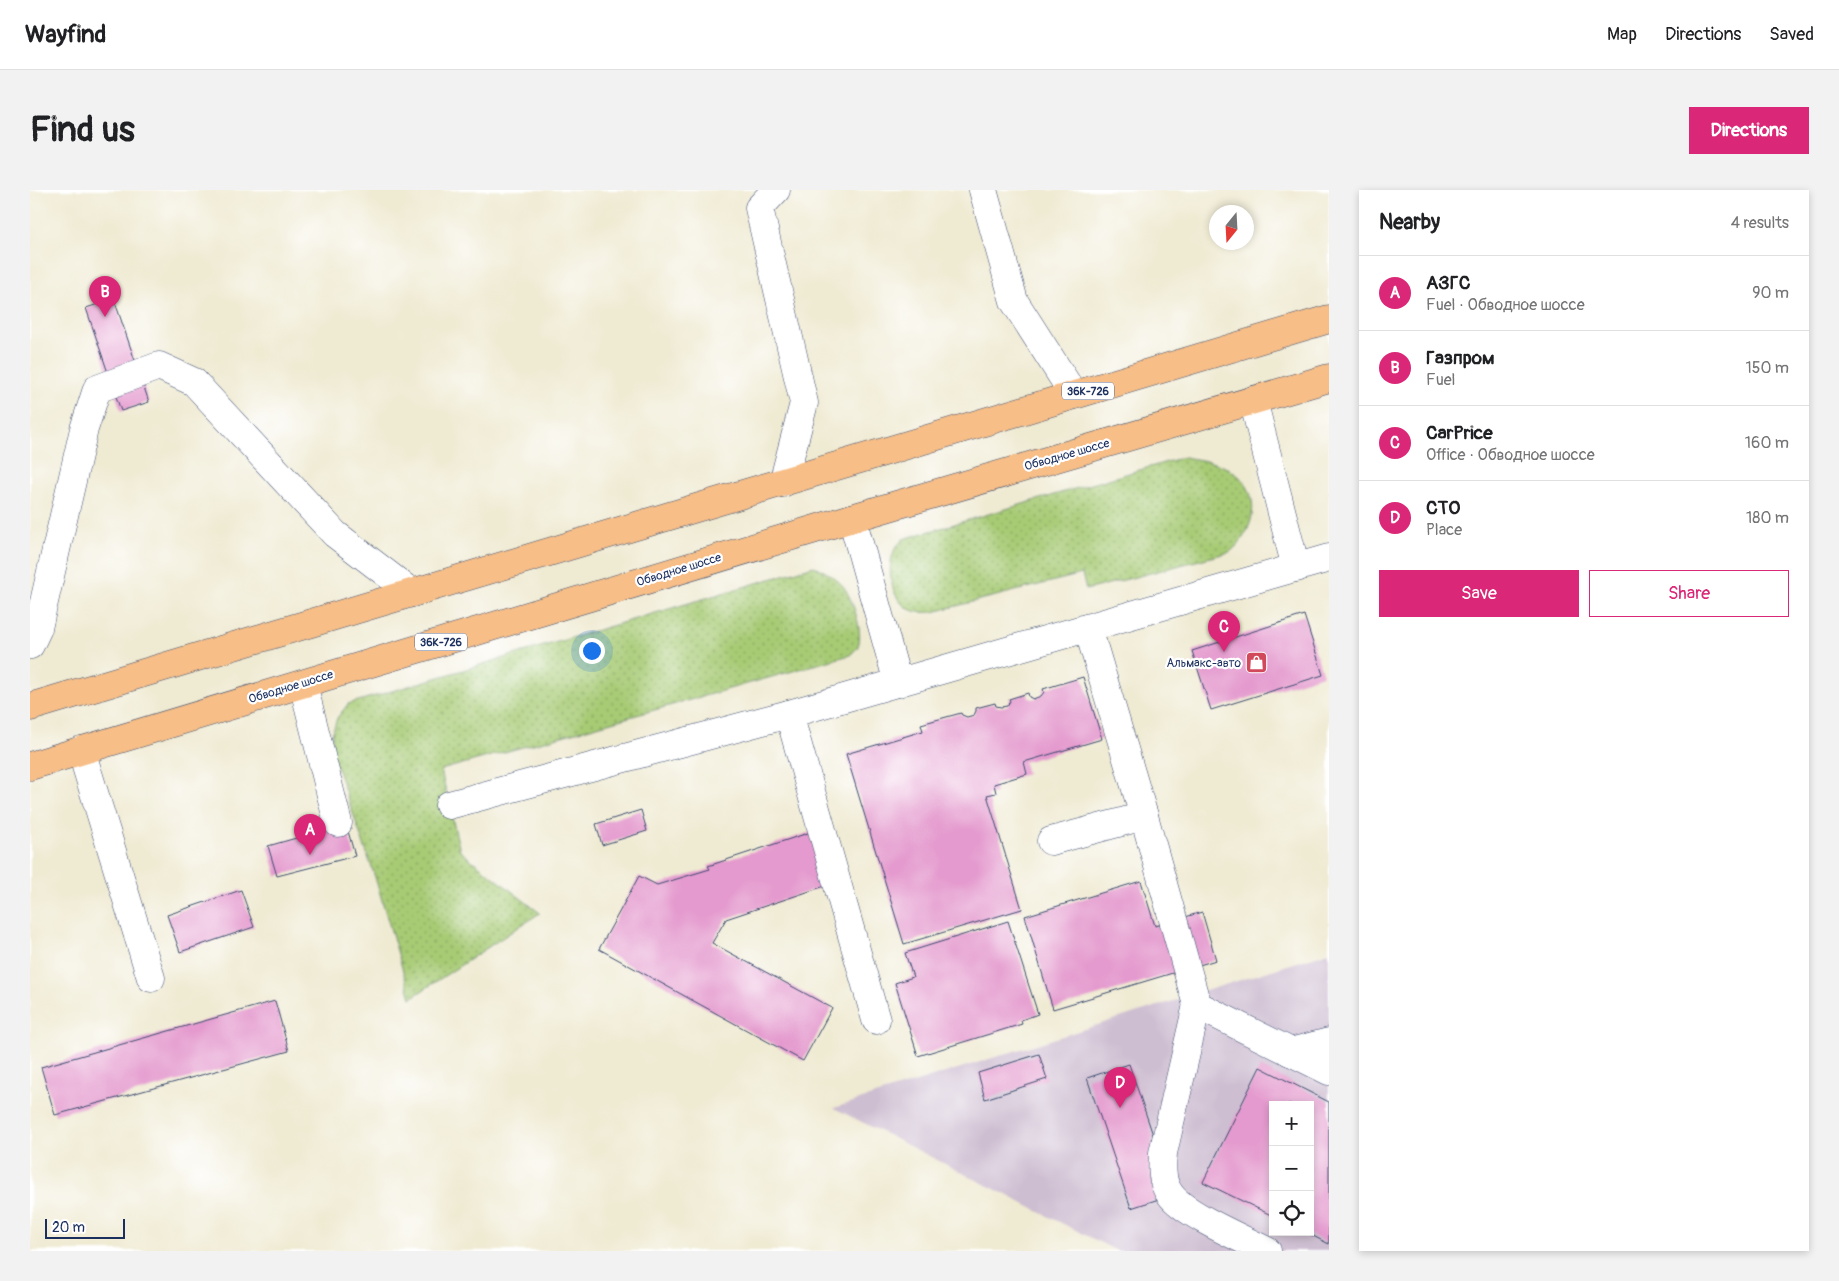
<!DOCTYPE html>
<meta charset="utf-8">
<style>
:root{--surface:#fff;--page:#f2f2f2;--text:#202124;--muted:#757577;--line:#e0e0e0;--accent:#db2777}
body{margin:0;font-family:Pangolin,sans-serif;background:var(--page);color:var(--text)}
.controls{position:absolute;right:15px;bottom:15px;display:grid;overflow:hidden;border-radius:0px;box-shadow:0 2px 8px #0003}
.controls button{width:45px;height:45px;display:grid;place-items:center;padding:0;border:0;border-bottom:1px solid var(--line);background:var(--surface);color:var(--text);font:25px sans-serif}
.compass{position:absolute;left:1179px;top:15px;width:45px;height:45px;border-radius:50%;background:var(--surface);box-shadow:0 2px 8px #0003;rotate:198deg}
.scale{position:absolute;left:15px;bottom:12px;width:80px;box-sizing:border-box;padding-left:5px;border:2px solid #1b2f5e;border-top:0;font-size:14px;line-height:18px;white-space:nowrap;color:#1b2f5e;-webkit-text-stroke:4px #fff;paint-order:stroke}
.you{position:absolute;left:561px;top:460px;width:18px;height:18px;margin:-12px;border:4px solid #fff;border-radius:50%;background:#1a73e8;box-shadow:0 0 0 8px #1a73e833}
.badge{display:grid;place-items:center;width:32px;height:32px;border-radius:50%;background:var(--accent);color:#fff;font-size:16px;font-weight:700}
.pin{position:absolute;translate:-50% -41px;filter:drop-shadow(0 1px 2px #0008)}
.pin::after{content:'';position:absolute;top:26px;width:18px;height:15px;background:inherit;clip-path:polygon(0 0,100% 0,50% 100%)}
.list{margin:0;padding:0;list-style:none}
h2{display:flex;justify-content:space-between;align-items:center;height:65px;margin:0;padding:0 20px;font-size:21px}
h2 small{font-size:16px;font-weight:400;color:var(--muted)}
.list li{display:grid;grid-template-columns:32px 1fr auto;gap:15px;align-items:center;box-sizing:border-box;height:75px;padding:0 20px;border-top:1px solid var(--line)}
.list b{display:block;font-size:19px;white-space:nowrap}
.list p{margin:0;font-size:16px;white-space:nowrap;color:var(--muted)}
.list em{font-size:16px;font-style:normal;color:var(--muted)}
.actions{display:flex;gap:10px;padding:15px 20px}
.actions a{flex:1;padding:11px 0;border:1px solid var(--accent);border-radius:0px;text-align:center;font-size:18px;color:var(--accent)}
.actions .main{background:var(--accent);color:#fff}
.icon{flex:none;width:28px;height:28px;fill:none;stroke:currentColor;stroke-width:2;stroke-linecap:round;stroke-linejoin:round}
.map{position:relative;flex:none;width:1299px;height:1061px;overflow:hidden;border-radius:0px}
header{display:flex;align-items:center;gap:30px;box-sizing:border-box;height:70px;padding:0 25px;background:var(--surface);border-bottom:1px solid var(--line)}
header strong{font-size:24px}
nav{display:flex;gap:28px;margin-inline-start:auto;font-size:18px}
.intro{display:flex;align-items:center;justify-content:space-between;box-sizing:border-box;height:120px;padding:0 30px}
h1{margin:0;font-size:35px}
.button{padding:12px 22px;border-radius:0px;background:var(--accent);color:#fff;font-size:18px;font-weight:700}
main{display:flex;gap:30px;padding:0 30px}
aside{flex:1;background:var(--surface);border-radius:0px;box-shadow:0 2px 8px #0003}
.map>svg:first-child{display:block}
.industrial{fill:#cebed1;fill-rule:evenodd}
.grass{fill:url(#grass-dots);stroke:#617d69}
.building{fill:#e49ace}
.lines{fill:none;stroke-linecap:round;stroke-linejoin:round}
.minor-casing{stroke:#3b4b6f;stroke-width:29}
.major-casing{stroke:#3b4b6f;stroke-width:29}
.minor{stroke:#fff;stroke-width:28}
.major{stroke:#f7be87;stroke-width:28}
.labels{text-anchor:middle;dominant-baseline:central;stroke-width:4.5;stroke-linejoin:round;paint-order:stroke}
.shield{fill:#fff;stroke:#5f6d8e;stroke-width:1}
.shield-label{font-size:11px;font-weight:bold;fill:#1b2f5e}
.street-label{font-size:12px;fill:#1b2f5e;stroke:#fff}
.poi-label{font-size:12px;fill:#1b2f5e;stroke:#fff;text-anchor:end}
</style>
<header>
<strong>Wayfind</strong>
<nav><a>Map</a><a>Directions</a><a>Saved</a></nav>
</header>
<div class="intro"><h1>Find us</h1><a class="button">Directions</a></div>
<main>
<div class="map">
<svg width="1299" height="1061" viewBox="0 0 1299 1061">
<defs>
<pattern id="grass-dots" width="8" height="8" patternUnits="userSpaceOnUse" patternTransform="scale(1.25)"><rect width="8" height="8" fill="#a7cb74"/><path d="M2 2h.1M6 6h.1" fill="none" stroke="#87a562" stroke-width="1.8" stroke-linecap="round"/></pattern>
</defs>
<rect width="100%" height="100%" fill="#fff"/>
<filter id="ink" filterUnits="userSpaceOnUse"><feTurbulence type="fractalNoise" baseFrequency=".02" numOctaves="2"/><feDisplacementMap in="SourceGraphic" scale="10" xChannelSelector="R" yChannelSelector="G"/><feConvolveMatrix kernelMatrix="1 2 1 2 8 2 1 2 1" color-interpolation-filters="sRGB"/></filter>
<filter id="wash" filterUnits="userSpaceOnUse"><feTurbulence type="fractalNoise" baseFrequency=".0096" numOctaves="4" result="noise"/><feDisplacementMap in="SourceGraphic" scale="20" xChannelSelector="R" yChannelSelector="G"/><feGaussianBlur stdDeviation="1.12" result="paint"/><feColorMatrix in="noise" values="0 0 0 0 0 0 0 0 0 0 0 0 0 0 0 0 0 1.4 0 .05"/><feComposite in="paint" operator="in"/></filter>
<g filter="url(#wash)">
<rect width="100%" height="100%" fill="#efead2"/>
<path class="industrial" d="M1299 762V1061H1087L804 918ZM1243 915H1280V1042H1243Z"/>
<g class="grass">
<path d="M1154 267C1171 270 1191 272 1205 283 1233 304 1225 342 1200 362L1056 400 1052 384 903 422C898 422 892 423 888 422 862 418 855 382 864 361 865 357 870 353 873 349Z"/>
<path d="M784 376C795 381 805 387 813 396 822 407 834 442 828 456 827 459 822 463 820 465L411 580 430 661 510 723 381 808 345 687 303 566 302 544 307 528 318 514Z"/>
</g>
<g id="blocks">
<g class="building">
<polygon points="84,109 119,212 91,221 56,118"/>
<polygon points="1274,425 1293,485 1181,520 1162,461"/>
<polygon points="1053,487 1072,549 994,572 997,584 964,594 966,603 957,605 992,719 874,754 816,564 893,541 891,534 931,523 932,525 937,527 944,525 946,521 946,518 965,513 966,516 971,517 977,516 980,511 979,509 998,503 999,507 1003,509 1011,506 1014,502 1013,499"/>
<polygon points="611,620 617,641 572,655 566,634"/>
<polygon points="316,634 325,666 247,686 238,656"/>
<polygon points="781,642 798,695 696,729 682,753 802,818 773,871 569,759 609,686 627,695 680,679 678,676"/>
<polygon points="1111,691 1125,736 1172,722 1186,770 1023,819 995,726"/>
<polygon points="211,700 224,737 150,762 137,725"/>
<polygon points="978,731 1008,824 991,830 992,834 888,866 865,793 883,787 875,763"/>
<polygon points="245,811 259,861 25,925 11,877"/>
<polygon points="1009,864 1017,889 955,909 948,883"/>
<polygon points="1099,874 1124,948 1121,949 1128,971 1129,1009 1101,1018 1057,888"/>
<polygon points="1230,877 1299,912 1299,1054 1275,1042 1280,1042 1280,915 1243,915 1243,1026 1173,992"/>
</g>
</g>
</g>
<g filter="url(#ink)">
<use href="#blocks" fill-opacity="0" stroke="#3b4b6f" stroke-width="1"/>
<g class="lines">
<defs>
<g id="minor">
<polyline points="746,0 729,18 774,213 753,293"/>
<polyline points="953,0 984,111 1044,205"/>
<polyline points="1223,210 1266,378"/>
<polyline points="822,328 868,493"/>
<polyline points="1058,438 1114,626 1167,815 1299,881"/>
<polyline points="0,455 8,438 54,239 67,199 129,176 164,192 305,344 382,403"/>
<polyline points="273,494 308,633"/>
<polyline points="759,524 846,830"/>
<polyline points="51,560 121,788"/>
<polyline points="419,615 759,524 1299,368"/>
<polyline points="1021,651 1114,626"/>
<path d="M1167 815 1133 963C1132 977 1131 992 1140 1004 1154 1024 1213 1049 1237 1061"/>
<polyline points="1260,862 1299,852"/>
</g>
<g id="major">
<polyline points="0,517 1299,129"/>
<polyline points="0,576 822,328 1299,188"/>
</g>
</defs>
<use href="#minor" class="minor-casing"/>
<use href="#major" class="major-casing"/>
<use href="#minor" class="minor"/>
<use href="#major" class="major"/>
</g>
</g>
<defs>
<symbol id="shop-square" viewBox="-11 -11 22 22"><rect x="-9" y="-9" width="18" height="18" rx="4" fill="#d1495b" stroke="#fff"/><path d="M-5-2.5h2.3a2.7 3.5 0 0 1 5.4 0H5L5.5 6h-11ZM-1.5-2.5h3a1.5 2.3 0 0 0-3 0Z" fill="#fff"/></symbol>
</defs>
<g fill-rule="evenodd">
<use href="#shop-square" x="1214" y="460" width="25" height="25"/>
</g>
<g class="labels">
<g class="shield">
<rect x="1032" y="192.5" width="52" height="17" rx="4"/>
<rect x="385" y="443.5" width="52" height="17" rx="4"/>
</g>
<g class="shield-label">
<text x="1058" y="201">36К-726</text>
<text x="411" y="452">36К-726</text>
</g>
<g class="street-label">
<text transform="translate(1037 265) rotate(-16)">Обводное шоссе</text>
<text transform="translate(649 380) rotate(-17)">Обводное шоссе</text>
<text transform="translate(261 497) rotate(-17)">Обводное шоссе</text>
</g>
<g class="poi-label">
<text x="1211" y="473">Альмакс-авто</text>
</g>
</g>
</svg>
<div class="controls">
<button>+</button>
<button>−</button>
<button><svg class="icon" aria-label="locate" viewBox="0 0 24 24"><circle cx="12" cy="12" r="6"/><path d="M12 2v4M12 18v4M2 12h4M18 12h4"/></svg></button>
</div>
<svg class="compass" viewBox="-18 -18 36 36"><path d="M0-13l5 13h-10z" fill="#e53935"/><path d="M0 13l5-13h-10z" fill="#757577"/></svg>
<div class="scale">20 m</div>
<div class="you"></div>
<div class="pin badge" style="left:280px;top:665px">A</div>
<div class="pin badge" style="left:75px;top:127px">B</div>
<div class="pin badge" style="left:1194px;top:462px">C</div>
<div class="pin badge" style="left:1090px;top:918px">D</div>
</div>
<aside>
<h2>Nearby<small>4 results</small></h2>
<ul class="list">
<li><span class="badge">A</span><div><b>АЗГС</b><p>Fuel · Обводное шоссе</p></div><em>90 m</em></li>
<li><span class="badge">B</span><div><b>Газпром</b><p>Fuel</p></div><em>150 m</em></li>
<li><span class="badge">C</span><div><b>CarPrice</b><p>Office · Обводное шоссе</p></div><em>160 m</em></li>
<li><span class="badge">D</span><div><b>СТО</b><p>Place</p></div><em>180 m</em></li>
</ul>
<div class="actions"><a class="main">Save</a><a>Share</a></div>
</aside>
</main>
